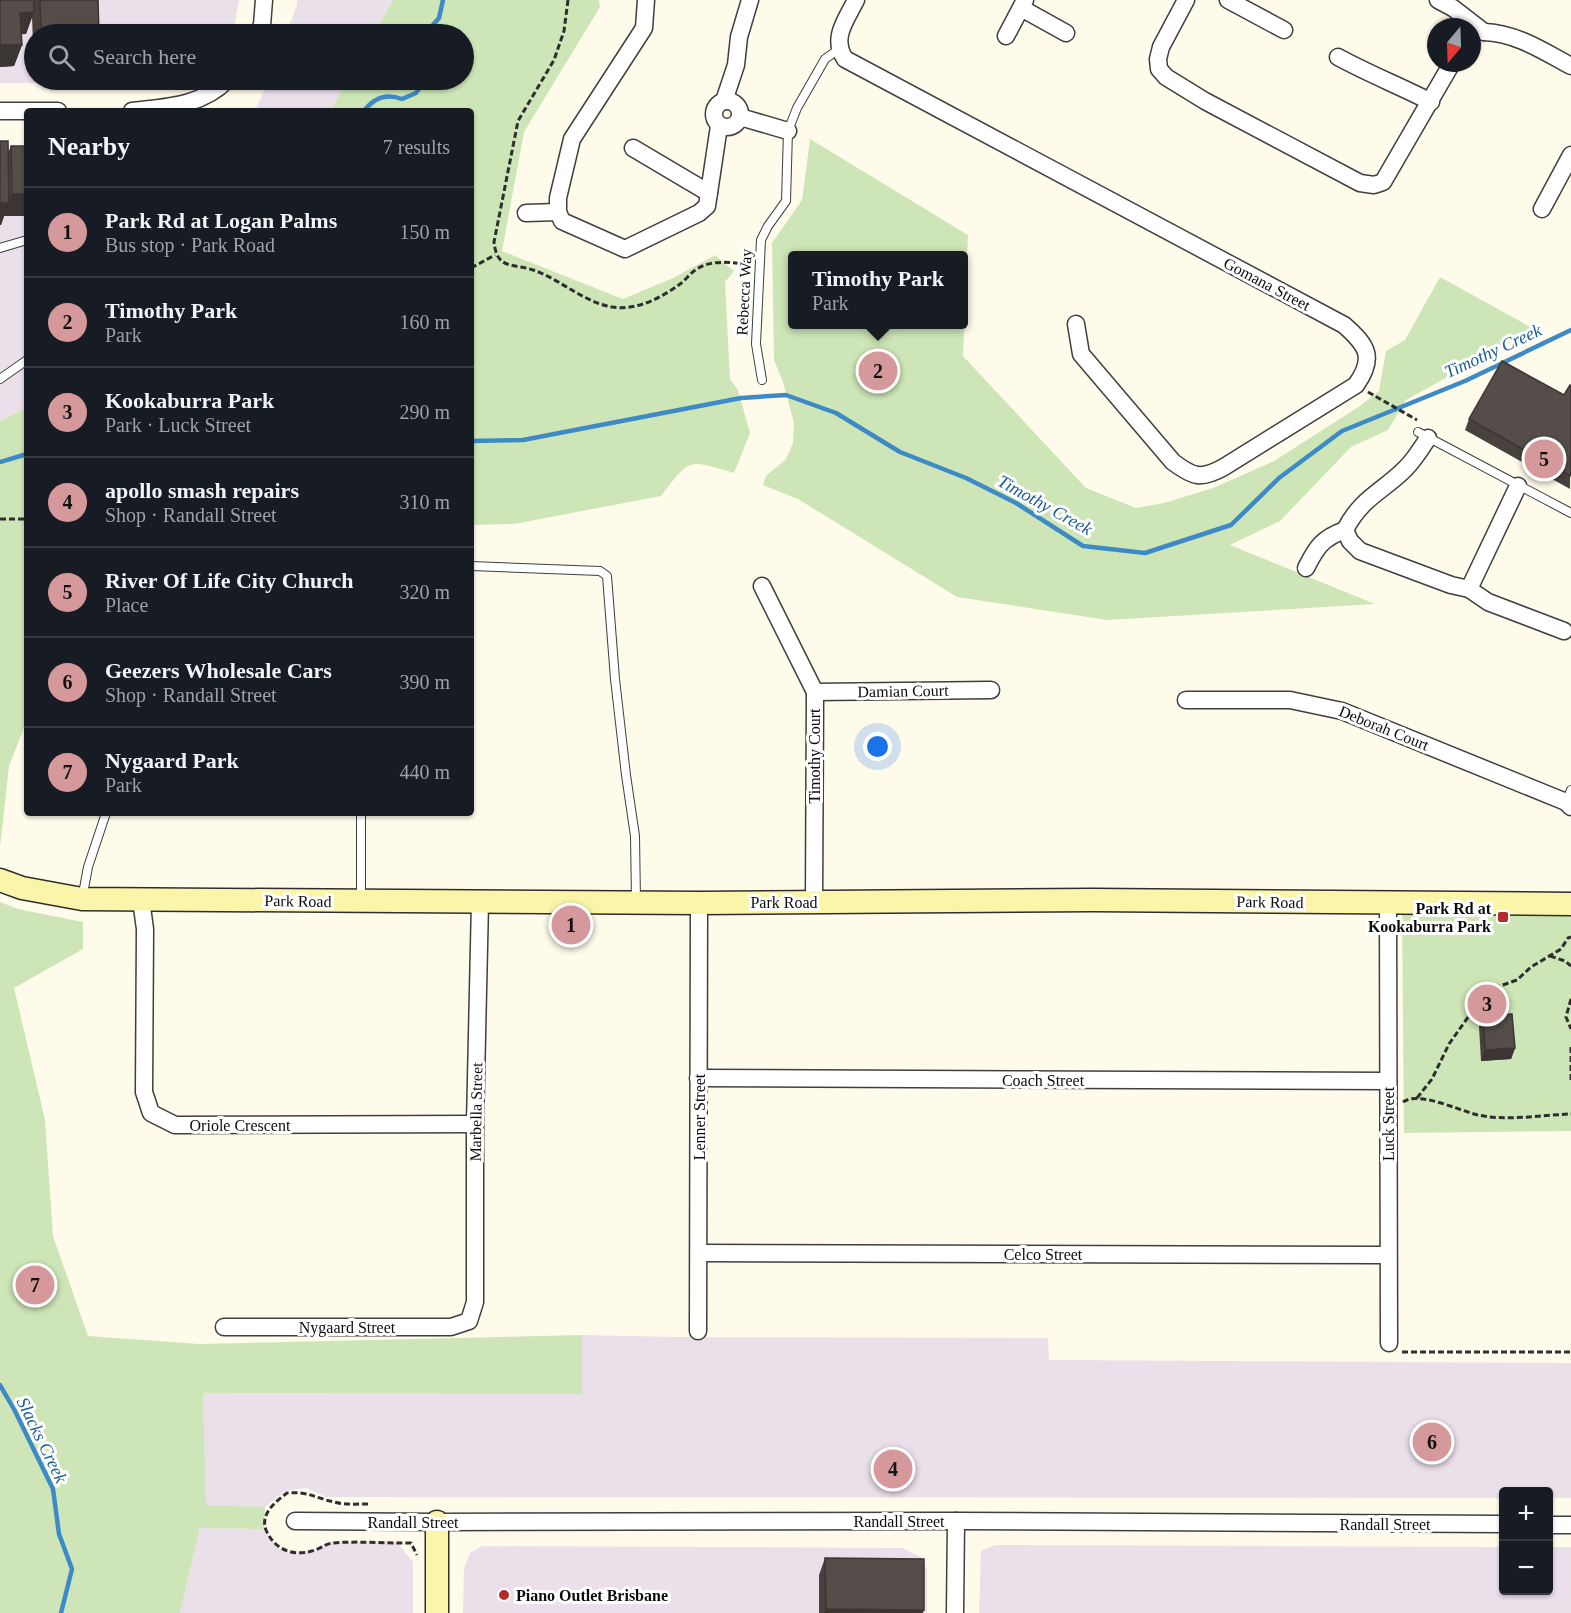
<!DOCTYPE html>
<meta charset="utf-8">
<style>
:root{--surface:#171b24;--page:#242831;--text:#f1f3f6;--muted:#9ea1a6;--line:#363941;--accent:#d6999b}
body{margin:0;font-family:Georgia,serif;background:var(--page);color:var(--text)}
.controls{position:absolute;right:18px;bottom:18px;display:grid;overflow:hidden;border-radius:6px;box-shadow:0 2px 4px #0004}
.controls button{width:54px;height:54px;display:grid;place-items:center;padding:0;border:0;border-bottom:2px solid var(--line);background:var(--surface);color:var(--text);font:30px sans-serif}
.compass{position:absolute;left:1427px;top:18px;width:54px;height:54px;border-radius:50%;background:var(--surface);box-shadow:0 2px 4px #0004;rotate:199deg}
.you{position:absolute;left:878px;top:747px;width:21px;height:21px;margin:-15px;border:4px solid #fff;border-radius:50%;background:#1a73e8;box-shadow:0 0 0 9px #1a73e833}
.badge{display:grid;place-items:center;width:39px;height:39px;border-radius:50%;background:var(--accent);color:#111;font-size:20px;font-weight:700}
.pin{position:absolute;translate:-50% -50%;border:3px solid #fff;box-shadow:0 2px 6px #0006}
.popup{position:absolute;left:788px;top:251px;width:180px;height:78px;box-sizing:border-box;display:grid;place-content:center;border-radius:6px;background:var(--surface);filter:drop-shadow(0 2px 4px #0005);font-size:20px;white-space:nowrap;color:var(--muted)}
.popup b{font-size:22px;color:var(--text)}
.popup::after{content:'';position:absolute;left:50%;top:100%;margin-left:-12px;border:12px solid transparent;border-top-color:var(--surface)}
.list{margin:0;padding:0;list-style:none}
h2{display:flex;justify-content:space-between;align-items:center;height:78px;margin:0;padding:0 24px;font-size:26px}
h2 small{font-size:20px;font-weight:400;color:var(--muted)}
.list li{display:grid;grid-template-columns:39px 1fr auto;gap:18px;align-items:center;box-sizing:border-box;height:90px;padding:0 24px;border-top:2px solid var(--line)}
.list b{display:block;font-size:22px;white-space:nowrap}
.list p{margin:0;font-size:20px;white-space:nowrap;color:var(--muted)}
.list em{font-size:20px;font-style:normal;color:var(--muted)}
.icon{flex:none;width:33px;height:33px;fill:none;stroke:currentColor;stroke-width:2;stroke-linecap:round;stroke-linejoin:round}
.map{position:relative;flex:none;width:1571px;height:1613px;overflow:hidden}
.search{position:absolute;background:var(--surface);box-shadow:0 2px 4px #0004;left:24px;top:24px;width:450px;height:66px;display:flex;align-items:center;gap:15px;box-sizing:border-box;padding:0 21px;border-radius:33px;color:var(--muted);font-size:22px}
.panel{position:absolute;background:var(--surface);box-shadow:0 2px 4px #0004;left:24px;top:108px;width:450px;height:708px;border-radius:6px}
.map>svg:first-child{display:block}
.industrial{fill:#eae0ea}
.green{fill:#cee6b7;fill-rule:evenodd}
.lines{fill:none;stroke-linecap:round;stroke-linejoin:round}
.stream{stroke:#3d8ac6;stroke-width:4.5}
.lane-casing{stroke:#3f3f3f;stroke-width:10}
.street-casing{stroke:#3f3f3f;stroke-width:19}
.secondary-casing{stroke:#2e2e2e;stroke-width:25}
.path{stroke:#2e2e2e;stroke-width:3;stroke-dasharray:6 3;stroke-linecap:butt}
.lane{stroke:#fff;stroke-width:8}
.street{stroke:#fff;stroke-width:16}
.secondary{stroke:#fbf5aa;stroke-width:22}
.wall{fill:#48423f}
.shaded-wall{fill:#3b3633}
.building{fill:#544d49;stroke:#3b3633;stroke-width:1.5}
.poi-dot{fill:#b42b2c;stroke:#fff;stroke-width:2}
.labels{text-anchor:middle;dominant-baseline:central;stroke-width:6;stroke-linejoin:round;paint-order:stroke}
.street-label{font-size:16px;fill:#0c0c0c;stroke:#fff}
.poi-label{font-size:16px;font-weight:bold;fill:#0c0c0c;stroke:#fff;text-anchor:end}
.water-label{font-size:18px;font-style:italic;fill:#1c5c97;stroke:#fff}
</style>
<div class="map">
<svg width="1571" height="1613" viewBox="0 0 1571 1613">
<rect width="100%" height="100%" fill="#fefbeb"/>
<g class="industrial">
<polygon points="0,0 239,0 233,34 34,34 34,80 177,80 157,83 0,83"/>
<polygon points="297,0 393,0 374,34 286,34 297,5"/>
<polygon points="269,80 348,80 330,111 255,111"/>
<polygon points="0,160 27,161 27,407 0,421"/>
<polygon points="582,1335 677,1337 1048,1338 1049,1360 1571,1363 1571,1498 1549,1498 1548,1492 1504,1492 1503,1498 326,1497 306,1488 285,1491 265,1507 206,1506 203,1393 581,1394"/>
<polygon points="200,1528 264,1529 278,1548 292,1553 314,1550 327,1542 397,1542 413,1562 413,1613 180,1613"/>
<polygon points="995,1545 1503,1547 1504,1590 1548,1590 1549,1547 1571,1547 1571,1613 979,1613 981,1551"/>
<polygon points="482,1546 903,1548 921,1557 927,1569 927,1613 463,1613 464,1569 470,1553"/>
</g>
<g class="green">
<path d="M393 0H599L600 7 524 132 502 251 623 299 675 277 715 255 734 271 725 282 730 379 738 390 750 433 734 473C686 459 691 458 661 496L514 524 471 525V111H330L348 80H464V34H374Z"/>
<path d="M810 139 968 235 963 356 1086 488 1136 508 1164 503 1213 488 1274 461 1360 406 1379 391 1386 351 1405 340 1440 277 1534 329 1406 400 1388 430 1351 447 1280 521 1230 545 1375 604 1107 620 957 597 798 499 763 485 766 476 786 459 793 443 794 423 783 382 774 360 772 243 802 200ZM792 256H964V324H792Z"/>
<polygon points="27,407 27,720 9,766 0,847 0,421"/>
<polygon points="0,902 18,909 83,922 83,949 14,988 45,1120 53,1236 88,1336 199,1344 582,1335 582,1394 203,1393 206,1505 265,1507 264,1529 200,1528 180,1613 0,1613"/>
<polygon points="1571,912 1571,1131 1404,1133 1402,913"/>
</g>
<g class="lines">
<g class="stream">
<polyline points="425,34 439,18 443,0"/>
<path d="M364 111C374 97 386 93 402 99L416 93 425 80"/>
<polyline points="471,441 523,440 741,398 786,395 836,413 900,452 966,478 1016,503 1083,546 1145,553 1231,525 1279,478 1342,431 1465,381 1571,330"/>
<polyline points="0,462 27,454"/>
<polyline points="0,1385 15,1411 53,1489 59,1534 72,1569 61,1613"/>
</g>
<defs>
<g id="lane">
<polyline points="0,248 27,240"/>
<polyline points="0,379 27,360"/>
<polyline points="762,380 756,344 761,240 768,226 786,201 788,131 797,108 825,59 839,49"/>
<polyline points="1418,432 1571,513"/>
<polyline points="471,566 600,571 607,576 615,679 626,775 635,836 636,901"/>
<polyline points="1566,802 1571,790"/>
<polyline points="361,813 361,898"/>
<polyline points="82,899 88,867 106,813"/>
</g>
<g id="street">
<polyline points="646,0 644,28 572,139 558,198 558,212 562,221 625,249 699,213 707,206 719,126"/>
<path d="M856 0C846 20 831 38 845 59L1344 325C1368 346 1375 358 1356 385L1224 467C1201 480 1193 477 1173 462L1081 354 1076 324"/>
<polyline points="1186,0 1161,47 1158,59 1159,69 1166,77 1205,101 1360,183 1374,185 1383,182 1452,63"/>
<polyline points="1228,0 1284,30"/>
<polyline points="1438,0 1453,8 1484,32"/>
<polyline points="1021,8 1066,33"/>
<path d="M1484 32C1516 33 1543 51 1571 66"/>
<polyline points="257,34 262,25 264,0"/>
<polyline points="1006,36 1025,0"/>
<path d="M1338 57C1369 74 1400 86 1431 102"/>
<circle cx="727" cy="114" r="13"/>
<polyline points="724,101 736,65 739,37 750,0"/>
<polyline points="0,111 58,111"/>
<path d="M132 111C166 107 202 106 227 80"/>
<polyline points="740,117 788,131"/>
<polyline points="633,148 709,193"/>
<polyline points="1542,209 1571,155"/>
<polyline points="526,213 558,212"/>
<path d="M1428 438C1421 449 1415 459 1405 469 1382 492 1361 498 1345 530L1350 541 1360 551 1451 585 1469 589 1488 602 1564 631"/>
<path d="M1306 568C1316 548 1322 538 1345 530"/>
<polyline points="762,586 815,692 814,902"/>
<polyline points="1469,589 1518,486"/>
<polyline points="815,692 991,690"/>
<polyline points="1186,700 1290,700 1342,711 1566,802 1571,807"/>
<polyline points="141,900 145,929 144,1092 151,1113 175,1125 475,1124"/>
<polyline points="1388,904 1389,1343"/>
<polyline points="698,1078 1388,1081"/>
<polyline points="699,1253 1387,1255"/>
<polyline points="224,1327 451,1327 469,1321 475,1302 475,1124 480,902"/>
<polyline points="698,1331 699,903"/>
<polyline points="295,1521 437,1522 956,1521 1504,1524"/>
<polyline points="1548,1525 1571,1525"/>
<polyline points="955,1613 956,1521"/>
</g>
<g id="secondary">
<polyline points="0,880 22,888 82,899 699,903 1093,900 1571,904"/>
<polyline points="437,1522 437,1613"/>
</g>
</defs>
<use href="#lane" class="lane-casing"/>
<use href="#street" class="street-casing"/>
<use href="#secondary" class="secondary-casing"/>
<g class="path">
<path d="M568 0 564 31 554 60 518 121 494 242C497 270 512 263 533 270 560 279 583 302 612 307 636 311 661 298 680 284 686 280 690 273 697 269 712 259 733 263 750 264"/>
<polyline points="471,268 495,255"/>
<polyline points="1368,392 1417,420"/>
<polyline points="0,519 27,519"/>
<polyline points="1550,956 1565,961 1571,966"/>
<polyline points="1571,999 1566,1017 1571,1029"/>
<polyline points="1571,1047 1571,1081"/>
<polyline points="1417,1098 1432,1079 1449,1044 1471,1013 1497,987 1517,980 1531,967 1561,949 1568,938 1571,937"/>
<path d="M1403 1102C1418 1091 1456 1109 1474 1114 1504 1122 1540 1115 1571 1114"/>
<polyline points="1402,1352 1571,1352"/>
<path d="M368 1504C357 1504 345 1505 334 1502 315 1498 309 1491 287 1493 275 1502 260 1514 266 1530 275 1551 295 1557 315 1550 321 1548 326 1544 332 1543 355 1541 379 1543 402 1543H411L417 1555"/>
</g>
<use href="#lane" class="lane"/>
<use href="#street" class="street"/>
<use href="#secondary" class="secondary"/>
</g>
<g class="wall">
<polygon points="0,0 98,0 99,34 34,34 34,70 32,17 26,34 21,34 22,45 14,66 0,67"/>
<polygon points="11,146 27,146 27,216 4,216 1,225 8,153"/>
<polygon points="1571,386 1570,489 1465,430 1469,419 1564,395"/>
<polygon points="1483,1016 1515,1048 1511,1059 1481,1061 1479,1027"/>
<polygon points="825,1558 923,1613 819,1613 819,1575"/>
</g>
<g class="shaded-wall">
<polygon points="34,12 26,34 12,35 20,13"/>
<polygon points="0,45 22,45 14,66 0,67"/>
<polygon points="12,194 27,194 27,216 4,216 1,225 0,225 0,203 9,203"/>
<polygon points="1515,1048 1511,1059 1481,1061 1485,1050"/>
<polygon points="826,1609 924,1610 923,1613 824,1613"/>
</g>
<g class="building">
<polygon points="0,0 34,0 34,12 20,13 22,45 0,45"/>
<polygon points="40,0 98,0 99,34 41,34"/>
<polygon points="0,141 8,141 9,203 0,203"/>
<polygon points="11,146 27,146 27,194 12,194"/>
<polygon points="1502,361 1564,395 1570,385 1571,386 1571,476 1469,419"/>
<polygon points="1512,1014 1515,1048 1485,1050 1483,1016"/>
<polygon points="825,1558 924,1559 924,1610 826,1609"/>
</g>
<g class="poi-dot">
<rect x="1497" y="911" width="12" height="12" rx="3"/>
<circle cx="504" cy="1595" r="6"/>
</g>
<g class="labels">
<g class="street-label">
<text transform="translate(1267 284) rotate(28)">Gomana Street</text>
<text transform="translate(744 292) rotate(-87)">Rebecca Way</text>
<text transform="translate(903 691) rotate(-1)">Damian Court</text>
<text transform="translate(1384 728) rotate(22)">Deborah Court</text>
<text transform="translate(814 756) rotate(-90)">Timothy Court</text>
<text transform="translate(298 901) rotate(1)">Park Road</text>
<text x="784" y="902">Park Road</text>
<text transform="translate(1270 902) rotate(1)">Park Road</text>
<text x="1043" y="1080">Coach Street</text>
<text transform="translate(476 1112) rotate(-89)">Marbella Street</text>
<text transform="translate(699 1117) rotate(-90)">Lenner Street</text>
<text transform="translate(1388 1124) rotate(-90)">Luck Street</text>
<text x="240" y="1125">Oriole Crescent</text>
<text x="1043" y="1254">Celco Street</text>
<text x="347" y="1327">Nygaard Street</text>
<text x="899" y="1521">Randall Street</text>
<text x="413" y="1522">Randall Street</text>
<text x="1385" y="1524">Randall Street</text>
</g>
<g class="poi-label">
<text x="1491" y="908">Park Rd at<tspan x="1491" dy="18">Kookaburra Park</tspan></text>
<text x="516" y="1595" text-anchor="start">Piano Outlet Brisbane</text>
</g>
<g class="water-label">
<text transform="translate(1493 351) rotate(-25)">Timothy Creek</text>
<text transform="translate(1045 505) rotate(29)">Timothy Creek</text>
<text transform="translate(42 1440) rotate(64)">Slacks Creek</text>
</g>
</g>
</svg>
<div class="controls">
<button>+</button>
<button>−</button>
</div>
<svg class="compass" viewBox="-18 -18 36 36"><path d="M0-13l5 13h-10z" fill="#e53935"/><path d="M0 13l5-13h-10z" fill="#9ea1a6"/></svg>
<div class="you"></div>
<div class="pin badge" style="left:571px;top:925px">1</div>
<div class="pin badge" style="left:878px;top:371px">2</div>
<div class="popup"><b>Timothy Park</b>Park</div>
<div class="pin badge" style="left:1487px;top:1004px">3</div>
<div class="pin badge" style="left:893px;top:1469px">4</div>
<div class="pin badge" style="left:1544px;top:459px">5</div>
<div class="pin badge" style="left:1432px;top:1442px">6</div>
<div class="pin badge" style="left:35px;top:1285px">7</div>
<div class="search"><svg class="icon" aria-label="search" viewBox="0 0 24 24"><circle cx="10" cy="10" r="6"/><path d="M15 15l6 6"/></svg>Search here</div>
<section class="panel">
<h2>Nearby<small>7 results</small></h2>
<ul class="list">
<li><span class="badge">1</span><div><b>Park Rd at Logan Palms</b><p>Bus stop · Park Road</p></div><em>150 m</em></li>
<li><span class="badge">2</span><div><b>Timothy Park</b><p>Park</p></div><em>160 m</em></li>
<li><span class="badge">3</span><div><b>Kookaburra Park</b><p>Park · Luck Street</p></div><em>290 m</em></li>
<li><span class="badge">4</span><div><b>apollo smash repairs</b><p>Shop · Randall Street</p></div><em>310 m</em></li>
<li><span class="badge">5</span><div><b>River Of Life City Church</b><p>Place</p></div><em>320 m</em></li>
<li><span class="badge">6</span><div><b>Geezers Wholesale Cars</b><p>Shop · Randall Street</p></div><em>390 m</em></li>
<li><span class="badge">7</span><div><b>Nygaard Park</b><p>Park</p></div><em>440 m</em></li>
</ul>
</section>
</div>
